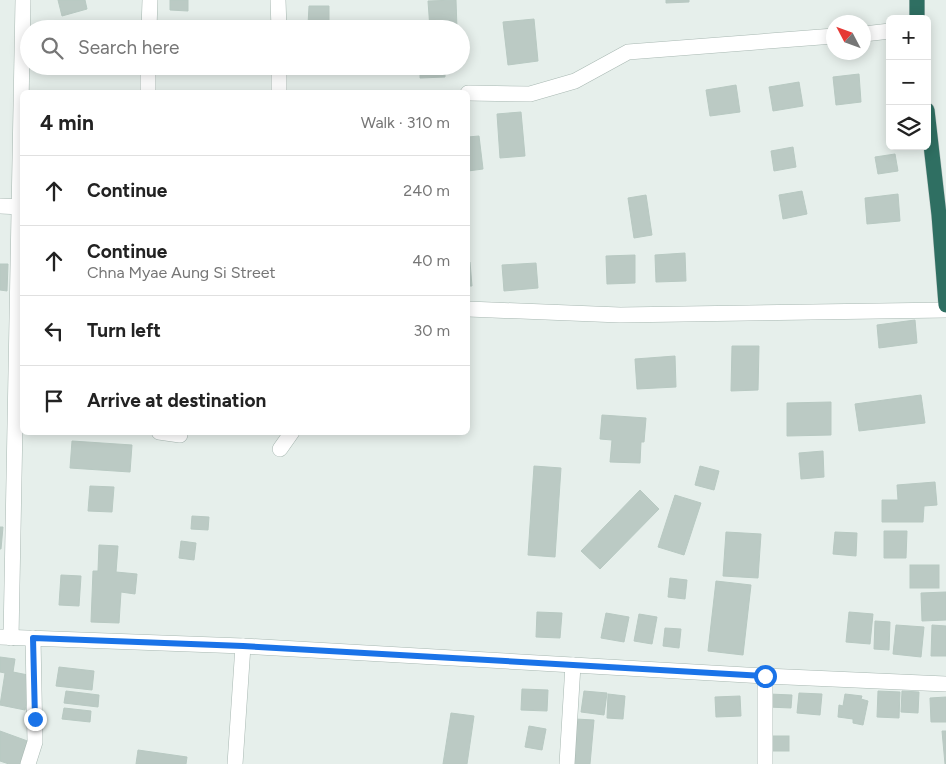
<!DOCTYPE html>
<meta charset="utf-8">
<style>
:root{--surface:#fff;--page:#f6f6f6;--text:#222;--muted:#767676;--line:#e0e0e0}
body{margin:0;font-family:Figtree,sans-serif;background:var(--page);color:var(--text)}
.controls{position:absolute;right:15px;top:15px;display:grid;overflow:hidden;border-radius:8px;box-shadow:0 2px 12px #0003}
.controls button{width:45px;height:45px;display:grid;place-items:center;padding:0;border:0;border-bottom:1px solid var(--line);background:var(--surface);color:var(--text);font:25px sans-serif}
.compass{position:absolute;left:826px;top:15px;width:45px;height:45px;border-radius:50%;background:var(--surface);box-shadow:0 2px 12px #0003;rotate:311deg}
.stop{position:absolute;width:15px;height:15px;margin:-11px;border:4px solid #1a73e8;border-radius:50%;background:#fff}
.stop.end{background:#1a73e8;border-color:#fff;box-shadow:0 1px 5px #0008}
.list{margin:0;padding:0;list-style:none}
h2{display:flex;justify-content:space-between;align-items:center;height:65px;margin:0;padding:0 20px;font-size:21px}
h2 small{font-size:16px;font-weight:400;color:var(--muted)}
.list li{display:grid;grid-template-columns:32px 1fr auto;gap:15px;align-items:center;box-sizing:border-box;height:70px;padding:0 20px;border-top:1px solid var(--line)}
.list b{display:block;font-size:19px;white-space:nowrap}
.list p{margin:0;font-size:16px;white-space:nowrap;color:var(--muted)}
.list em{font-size:16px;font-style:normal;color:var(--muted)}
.icon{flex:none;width:28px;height:28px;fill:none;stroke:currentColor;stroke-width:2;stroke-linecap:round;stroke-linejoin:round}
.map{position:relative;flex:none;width:946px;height:764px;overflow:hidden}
.search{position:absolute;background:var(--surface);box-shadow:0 2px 12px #0003;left:20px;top:20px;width:450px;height:55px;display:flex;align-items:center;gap:12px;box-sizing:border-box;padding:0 18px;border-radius:28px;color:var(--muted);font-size:19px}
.panel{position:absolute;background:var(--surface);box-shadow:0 2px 12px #0003;left:20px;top:90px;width:450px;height:345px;border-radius:8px}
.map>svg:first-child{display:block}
.building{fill:#bbcac4;stroke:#b8c9c2}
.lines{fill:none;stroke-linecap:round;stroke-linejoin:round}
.minor-casing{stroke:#a8b8b2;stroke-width:16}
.highway-casing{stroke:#c2cac8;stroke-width:16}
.minor{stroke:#fff;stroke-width:15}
.highway{stroke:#2f6f62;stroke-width:15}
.route{stroke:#1a73e8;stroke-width:6}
</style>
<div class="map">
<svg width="946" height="764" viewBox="0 0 946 764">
<rect width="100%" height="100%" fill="#e6efeb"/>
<g class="building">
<polygon points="58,0 85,0 87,9 62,16"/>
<polygon points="170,0 188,0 188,11 170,10"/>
<polygon points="456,0 457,29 430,29 428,1"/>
<polygon points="666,0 689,0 689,2 666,3"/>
<polygon points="309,6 329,6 329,25 308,25"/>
<polygon points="534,19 538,61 508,65 503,22"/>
<polygon points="420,66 445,66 445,77 420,78"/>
<polygon points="859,74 861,102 836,105 833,77"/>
<polygon points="799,82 803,106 773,111 769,87"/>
<polygon points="736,85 740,112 710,116 706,90"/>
<polygon points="521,112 525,156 500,158 497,114"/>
<polygon points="479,136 483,169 468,171 468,137"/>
<polygon points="793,147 796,167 774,171 771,151"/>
<polygon points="895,154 898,171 878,174 875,157"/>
<polygon points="802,191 807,214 783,219 779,195"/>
<polygon points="898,194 900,221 867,224 865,198"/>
<polygon points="646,195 652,235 634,238 628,198"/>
<polygon points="685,253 686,281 656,282 655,255"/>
<polygon points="635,255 635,283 607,284 606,256"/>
<polygon points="468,262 470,262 472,286 468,286"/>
<polygon points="536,263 538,288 504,291 502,265"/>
<polygon points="0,264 8,264 7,291 0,290"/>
<polygon points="915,320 917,343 879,348 877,325"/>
<polygon points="732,346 759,346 758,390 731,391"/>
<polygon points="675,356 676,387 637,389 635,359"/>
<polygon points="921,395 925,423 859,431 855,404"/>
<polygon points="831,402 831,435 787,436 787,403"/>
<polygon points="602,415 646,418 644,442 641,442 640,463 610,462 612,440 600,439"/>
<polygon points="72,441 132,445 130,472 70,468"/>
<polygon points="823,451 824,477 801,479 799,453"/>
<polygon points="534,466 561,468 555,557 528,555"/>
<polygon points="700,466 719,471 714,490 695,485"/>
<polygon points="935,482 937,505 924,506 923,522 882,522 882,500 898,500 897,485"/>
<polygon points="90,486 114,487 112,512 88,511"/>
<polygon points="640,490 659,509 600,569 581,551"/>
<polygon points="675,495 701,503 684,555 658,547"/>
<polygon points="192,516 209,517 208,530 191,529"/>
<polygon points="0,527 3,527 1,549 0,549"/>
<polygon points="884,531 907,531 906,558 884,558"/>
<polygon points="726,532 761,534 758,578 723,576"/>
<polygon points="835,532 857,533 856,556 833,554"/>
<polygon points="181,541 196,543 194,560 179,558"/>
<polygon points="99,545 118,546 116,572 137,574 135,594 121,592 119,623 91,622 93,571 98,571"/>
<rect x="910" y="565" width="29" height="23"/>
<polygon points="61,575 81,576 79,606 59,605"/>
<polygon points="670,578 687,580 685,599 668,597"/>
<polygon points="716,581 751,585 743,655 708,651"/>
<polygon points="946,592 946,620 922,621 921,593"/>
<polygon points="537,612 562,613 560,638 536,637"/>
<polygon points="849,612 873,614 870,644 846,642"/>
<polygon points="606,613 629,617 624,642 601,638"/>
<polygon points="639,614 657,617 652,644 634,641"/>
<polygon points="875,621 890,622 889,650 874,649"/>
<polygon points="896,625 924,627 921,657 893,654"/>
<polygon points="932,625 946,626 946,656 931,656"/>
<polygon points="665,628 681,629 679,648 663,646"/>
<polygon points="0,657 15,659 13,672 33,676 25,710 0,705 5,673 0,672"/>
<polygon points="59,667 94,671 92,690 56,686"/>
<polygon points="522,689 548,690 547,711 521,710"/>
<polygon points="66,691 99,695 98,707 64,703"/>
<polygon points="584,691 607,693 604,715 581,712"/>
<polygon points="878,691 900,692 899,718 877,717"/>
<polygon points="902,691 919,692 918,713 901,712"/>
<polygon points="799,693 822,694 820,715 797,713"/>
<polygon points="608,694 625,696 623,719 607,718"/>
<polygon points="769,694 792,695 791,708 768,707"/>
<polygon points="845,694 862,696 861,699 868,701 863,725 853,723 853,719 838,717 839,705 843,706"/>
<polygon points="740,696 741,716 716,717 715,697"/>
<polygon points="946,697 946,722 931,722 930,698"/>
<polygon points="64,708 91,711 90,722 62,719"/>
<polygon points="451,713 474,716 467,764 443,764"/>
<polygon points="575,719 594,720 590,764 571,764"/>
<polygon points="529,726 546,729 542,750 525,747"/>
<polygon points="0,731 33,743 26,764 9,764 0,761"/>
<polygon points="942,731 946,731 946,764 945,764"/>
<rect x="771" y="736" width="18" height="15"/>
<polygon points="138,750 187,757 186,764 136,764"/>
</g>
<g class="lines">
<defs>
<g id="minor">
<polyline points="278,0 279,29"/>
<polyline points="149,29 150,0"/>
<polyline points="864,34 890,31"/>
<polyline points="279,66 279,92"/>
<polyline points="148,92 148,66"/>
<polyline points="468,93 530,94 575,81 628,52 834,36"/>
<polyline points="0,206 22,207"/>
<polyline points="468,309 620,315 946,310"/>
<polyline points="159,432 180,435"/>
<polyline points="280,449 292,432"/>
<polyline points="0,637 243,646 765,676 946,684"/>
<polyline points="11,638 23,0"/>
<polyline points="765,676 765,764"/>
<polyline points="28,764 35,742 33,638"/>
<polyline points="235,764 243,646"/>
<polyline points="567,764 573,665"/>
</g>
<g id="highway">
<polyline points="917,0 917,19"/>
<polyline points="927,110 939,215 946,305"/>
</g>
</defs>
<use href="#minor" class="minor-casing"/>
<use href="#highway" class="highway-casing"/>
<use href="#minor" class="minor"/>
<use href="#highway" class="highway"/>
</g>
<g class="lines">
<polyline class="route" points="35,719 33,638 243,646 765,676"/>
</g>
</svg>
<div class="controls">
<button>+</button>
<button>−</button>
<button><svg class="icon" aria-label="layers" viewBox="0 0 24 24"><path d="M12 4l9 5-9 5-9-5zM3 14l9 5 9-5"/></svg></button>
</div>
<svg class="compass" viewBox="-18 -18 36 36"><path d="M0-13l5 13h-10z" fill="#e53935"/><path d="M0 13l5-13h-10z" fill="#767676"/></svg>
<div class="stop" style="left:765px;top:676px"></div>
<div class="stop end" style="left:35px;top:719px"></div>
<div class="search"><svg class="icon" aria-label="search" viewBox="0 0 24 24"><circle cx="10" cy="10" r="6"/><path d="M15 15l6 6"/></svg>Search here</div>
<section class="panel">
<h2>4 min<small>Walk · 310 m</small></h2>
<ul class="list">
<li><svg class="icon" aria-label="ahead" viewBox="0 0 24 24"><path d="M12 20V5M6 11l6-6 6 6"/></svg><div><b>Continue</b></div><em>240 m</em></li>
<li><svg class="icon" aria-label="ahead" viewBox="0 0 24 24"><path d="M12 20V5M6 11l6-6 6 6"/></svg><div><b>Continue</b><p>Chna Myae Aung Si Street</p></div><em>40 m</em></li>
<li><svg class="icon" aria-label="left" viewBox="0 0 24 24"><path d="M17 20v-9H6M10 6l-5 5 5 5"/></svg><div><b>Turn left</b></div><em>30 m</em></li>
<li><svg class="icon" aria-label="arrive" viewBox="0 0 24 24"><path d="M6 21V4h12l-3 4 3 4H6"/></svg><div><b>Arrive at destination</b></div></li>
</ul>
</section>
</div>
